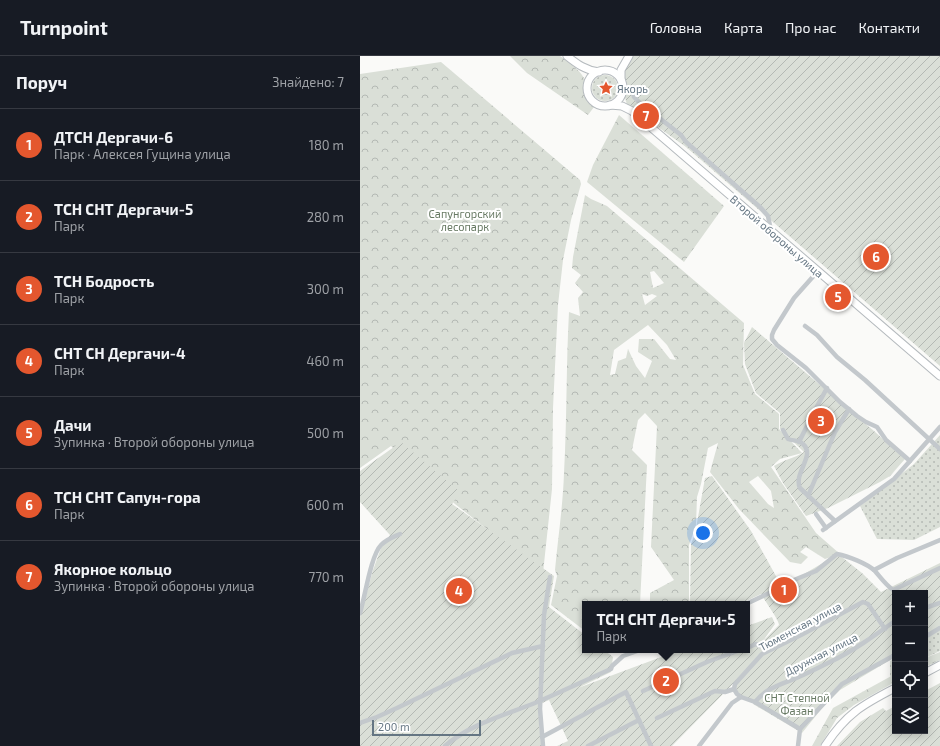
<!DOCTYPE html>
<html lang="uk">
<meta charset="utf-8">
<style>
:root{--surface:#171b24;--page:#20242c;--text:#f1f3f6;--muted:#9ea1a6;--line:#363941;--accent:#e4572e}
body{margin:0;font-family:"Exo 2",sans-serif;background:var(--page);color:var(--text)}
.controls{position:absolute;right:12px;bottom:12px;display:grid;overflow:hidden;border-radius:0px;box-shadow:0 2px 10px #0003}
.controls button{width:36px;height:36px;display:grid;place-items:center;padding:0;border:0;border-bottom:1px solid var(--line);background:var(--surface);color:var(--text);font:20px sans-serif}
.scale{position:absolute;left:12px;bottom:10px;width:109px;box-sizing:border-box;padding-left:4px;border:2px solid #657683;border-top:0;font-size:11px;line-height:14px;white-space:nowrap;color:#657683;-webkit-text-stroke:3px #fff;paint-order:stroke}
.you{position:absolute;left:343px;top:477px;width:14px;height:14px;margin:-10px;border:3px solid #fff;border-radius:50%;background:#1a73e8;box-shadow:0 0 0 6px #1a73e833}
.badge{display:grid;place-items:center;width:26px;height:26px;border-radius:50%;background:var(--accent);color:#fff;font-size:13px;font-weight:700}
.pin{position:absolute;translate:-50% -50%;border:2px solid #fff;box-shadow:0 1px 4px #0006}
.popup{position:absolute;left:222px;top:545px;width:168px;height:52px;box-sizing:border-box;display:grid;place-content:center;border-radius:0px;background:var(--surface);filter:drop-shadow(0 1px 3px #0005);font-size:13px;white-space:nowrap;color:var(--muted)}
.popup b{font-size:15px;color:var(--text)}
.popup::after{content:'';position:absolute;left:50%;top:100%;margin-left:-8px;border:8px solid transparent;border-top-color:var(--surface)}
.list{margin:0;padding:0;list-style:none}
h2{display:flex;justify-content:space-between;align-items:center;height:52px;margin:0;padding:0 16px;font-size:17px}
h2 small{font-size:13px;font-weight:400;color:var(--muted)}
.list li{display:grid;grid-template-columns:26px 1fr auto;gap:12px;align-items:center;box-sizing:border-box;height:72px;padding:0 16px;border-top:1px solid var(--line)}
.list b{display:block;font-size:15px;white-space:nowrap}
.list p{margin:0;font-size:13px;white-space:nowrap;color:var(--muted)}
.list em{font-size:13px;font-style:normal;color:var(--muted)}
.icon{flex:none;width:22px;height:22px;fill:none;stroke:currentColor;stroke-width:2;stroke-linecap:round;stroke-linejoin:round}
.map{position:relative;flex:none;width:580px;height:690px;overflow:hidden}
header{display:flex;align-items:center;gap:24px;box-sizing:border-box;height:56px;padding:0 20px;background:var(--surface);border-bottom:1px solid var(--line)}
header strong{font-size:19px}
nav{display:flex;gap:22px;margin-inline-start:auto;font-size:14px}
main{display:flex}
aside{flex:1;background:var(--surface)}
.map>svg:first-child{display:block}
.grass{fill:url(#grass-dots)}
.forest{fill:url(#forest-crowns);fill-rule:evenodd}
.garden{fill:url(#garden-furrows)}
.lines{fill:none;stroke-linecap:round;stroke-linejoin:round}
.primary-casing{stroke:#b5babe;stroke-width:9}
.minor{stroke:#c3c8cc;stroke-width:4.5}
.primary{stroke:#fff;stroke-width:7}
.labels{text-anchor:middle;dominant-baseline:central;stroke-width:4;stroke-linejoin:round;paint-order:stroke}
.poi-label{font-size:11px;fill:#657683;stroke:#fff;text-anchor:start}
.park-label{font-size:11px;fill:#687a64;stroke:#fff}
.street-label{font-size:11px;fill:#657683;stroke:#fff}
</style>
<header>
<strong>Turnpoint</strong>
<nav><a>Головна</a><a>Карта</a><a>Про нас</a><a>Контакти</a></nav>
</header>
<main>
<aside>
<h2>Поруч<small>Знайдено: 7</small></h2>
<ul class="list">
<li><span class="badge">1</span><div><b>ДТСН Дергачи-6</b><p>Парк · Алексея Гущина улица</p></div><em>180 m</em></li>
<li><span class="badge">2</span><div><b>ТСН СНТ Дергачи-5</b><p>Парк</p></div><em>280 m</em></li>
<li><span class="badge">3</span><div><b>ТСН Бодрость</b><p>Парк</p></div><em>300 m</em></li>
<li><span class="badge">4</span><div><b>СНТ СН Дергачи-4</b><p>Парк</p></div><em>460 m</em></li>
<li><span class="badge">5</span><div><b>Дачи</b><p>Зупинка · Второй обороны улица</p></div><em>500 m</em></li>
<li><span class="badge">6</span><div><b>ТСН СНТ Сапун-гора</b><p>Парк</p></div><em>600 m</em></li>
<li><span class="badge">7</span><div><b>Якорное кольцо</b><p>Зупинка · Второй обороны улица</p></div><em>770 m</em></li>
</ul>
</aside>
<div class="map">
<svg width="580" height="690" viewBox="0 0 580 690">
<defs>
<pattern id="grass-dots" width="8" height="8" patternUnits="userSpaceOnUse"><rect width="8" height="8" fill="#dadfd7"/><path d="M2 2h.1M6 6h.1" fill="none" stroke="#b4b9b4" stroke-width="1.8" stroke-linecap="round"/></pattern>
<pattern id="forest-crowns" width="20" height="18" patternUnits="userSpaceOnUse"><rect width="20" height="18" fill="#dadfd7"/><path d="M2 6a3 3 0 1 1 6 0M12 15a3 3 0 1 1 6 0" fill="none" stroke="#b4b9b4"/></pattern>
<pattern id="garden-furrows" width="10" height="10" patternUnits="userSpaceOnUse"><rect width="10" height="10" fill="#dadfd7"/><path d="M-1 1l2-2M0 10L10 0M9 11l2-2" fill="none" stroke="#b4b9b4"/></pattern>
</defs>
<rect width="100%" height="100%" fill="#fafaf8"/>
<g class="grass">
<circle cx="245" cy="32" r="13"/>
<polygon points="580,379 580,471 554,484 517,483 500,450 554,408"/>
<polygon points="580,574 580,595 565,602 565,583"/>
<polygon points="535,602 535,618 530,621 530,605"/>
</g>
<g class="forest">
<path d="M150 0H200C208 6 219 13 224 22 230 32 219 39 234 51L228 59 167 17Z"/>
<polygon points="81,6 220,124 221,128 211,164 203,204 198,249 193,352 192,433 183,517 95,448 31,390 0,412 0,18"/>
<polygon points="259,59 364,150 324,206 227,126 233,109"/>
<path d="M225 139 231 143 247 150 384 267 383 309 395 338 419 358V373L442 397 420 403 411 411 456 477 480 498 465 503 446 491 440 496 448 501 441 508 430 506 379 453 350 416 358 387 348 392 341 428 337 441 336 469 329 489V548H290V537L314 524 291 491 297 370 285 357 278 364 272 394 287 409 280 548H225V575L191 549 197 520 195 514C198 482 203 449 204 417 207 363 206 310 209 256L220 260 218 242 223 236 215 227 221 219 212 212 213 201ZM294 215 304 227 293 232 290 216ZM282 238 287 240 292 238 297 240 285 249ZM288 269 307 289 316 304 310 303 294 283H279L278 296 292 305 285 322 276 310 268 293 266 302 258 305 255 318 250 319 254 294ZM398 420 411 435 414 452 408 448 389 426Z"/>
<polygon points="580,596 580,604 565,611 565,602"/>
<polygon points="535,618 535,626 494,649 477,662 460,690 452,690 473,652"/>
</g>
<g class="garden">
<path d="M271 0H580V310L326 91 267 49C264 40 264 30 261 21Z"/>
<path d="M392 271 514 375 545 403 530 420 520 426 468 452 446 460 423 427 414 410C423 404 435 402 444 396L420 373V357L396 337 385 308 384 287Z"/>
<path d="M41 386 100 436 92 448 194 520 189 551 225 579V594H244L253 601 251 616 218 632 320 594H387V570L412 561 415 568 403 585 419 569C419 564 405 545 401 538L380 548H330L331 488 335 478 345 422 352 420 391 475 422 531 478 498 502 517 521 536 580 507V574L565 583V537H535V601L480 634 463 651 442 677 393 648 397 644 394 645 381 640 374 631 394 605 370 631 312 690H197L208 685 189 644 178 649 181 690H0V561L13 514 21 492 30 479 0 446V415Z"/>
<polygon points="580,627 580,690 477,690 500,666 523,652 526,655 535,650 535,675 565,675 565,635"/>
</g>
<g class="lines">
<defs>
<g id="primary">
<path d="M207 0C217 8 225 14 239 16"/>
<circle cx="245" cy="32" r="18"/>
<polyline points="261,24 261,14 269,0"/>
<polyline points="250,49 262,50 272,55 580,320"/>
<polyline points="565,617 580,609"/>
<path d="M465 690C486 658 502 649 535 632"/>
</g>
</defs>
<use href="#primary" class="primary-casing"/>
<g class="minor">
<polyline points="273,36 274,41 279,46 321,79 326,86 400,151 408,160 411,175"/>
<polyline points="458,215 434,242 414,274 412,279 412,283 417,289 446,312 480,346 497,360 506,366 517,371 526,384 550,405"/>
<polyline points="445,270 457,279 477,301 505,324 580,393"/>
<path d="M423 374 428 383C433 385 439 384 443 388 456 400 433 417 440 432L475 465"/>
<polyline points="439,386 455,354 467,332"/>
<polyline points="448,440 475,376 489,353"/>
<polyline points="456,458 466,472"/>
<polyline points="463,474 534,423 580,371"/>
<polyline points="514,514 537,502 580,484"/>
<path d="M386 548 422 531 429 526 456 515 477 498C488 500 508 508 515 515 521 522 525 528 533 534L580 512"/>
<polyline points="565,552 580,547"/>
<path d="M0 557C5 541 11 499 21 489 27 483 33 481 40 478"/>
<polyline points="565,581 580,572"/>
<polyline points="387,592 396,588 400,590"/>
<polyline points="283,635 347,606 380,594"/>
<polyline points="381,641 377,638 374,633 375,628 402,598 441,579 503,546 508,548 525,573"/>
<path d="M395 646C407 632 417 630 434 623 446 618 458 612 470 606 493 595 514 580 535 565"/>
<polyline points="297,662 355,635 365,636 374,633"/>
<polyline points="0,667 17,661 37,652 152,597 183,590"/>
<polyline points="440,673 482,628 535,599"/>
<polyline points="182,681 266,636 291,690"/>
<path d="M85 690C110 668 145 659 175 647 201 636 226 624 251 613L252 610 263 600 280 594"/>
<polyline points="183,690 180,653 184,559 190,521"/>
<polyline points="228,690 279,664"/>
<polyline points="339,690 372,647 381,641 395,646 440,673 438,690"/>
</g>
<use href="#primary" class="primary"/>
</g>
<defs>
<symbol id="sight-bare" viewBox="-9 -9 18 18"><path d="M0-6L1.8-2.2L6-1.7L2.9 1.2L3.7 5.4L0 3.3L-3.7 5.4L-2.9 1.2L-6-1.7L-1.8-2.2Z" fill="#e4572e" stroke="#fff" stroke-width="2.5" paint-order="stroke"/></symbol>
</defs>
<g fill-rule="evenodd">
<use href="#sight-bare" x="236" y="22" width="20" height="20"/>
</g>
<g class="labels">
<g class="poi-label">
<text x="257" y="32">Якорь</text>
</g>
<g class="park-label">
<text x="105" y="157">Сапунгорский<tspan x="105" dy="13">лесопарк</tspan></text>
<text x="437" y="641">СНТ Степной<tspan x="437" dy="13">Фазан</tspan></text>
</g>
<g class="street-label">
<text transform="translate(417 180) rotate(41)">Второй обороны улица</text>
<text transform="translate(440 570) rotate(-28)">Тюменская улица</text>
<text transform="translate(461 598) rotate(-27)">Дружная улица</text>
</g>
</g>
</svg>
<div class="controls">
<button>+</button>
<button>−</button>
<button><svg class="icon" aria-label="locate" viewBox="0 0 24 24"><circle cx="12" cy="12" r="6"/><path d="M12 2v4M12 18v4M2 12h4M18 12h4"/></svg></button>
<button><svg class="icon" aria-label="layers" viewBox="0 0 24 24"><path d="M12 4l9 5-9 5-9-5zM3 14l9 5 9-5"/></svg></button>
</div>
<div class="scale">200 m</div>
<div class="you"></div>
<div class="pin badge" style="left:424px;top:534px">1</div>
<div class="pin badge" style="left:306px;top:625px">2</div>
<div class="popup"><b>ТСН СНТ Дергачи-5</b>Парк</div>
<div class="pin badge" style="left:461px;top:365px">3</div>
<div class="pin badge" style="left:99px;top:535px">4</div>
<div class="pin badge" style="left:478px;top:241px">5</div>
<div class="pin badge" style="left:516px;top:201px">6</div>
<div class="pin badge" style="left:286px;top:60px">7</div>
</div>
</main>
